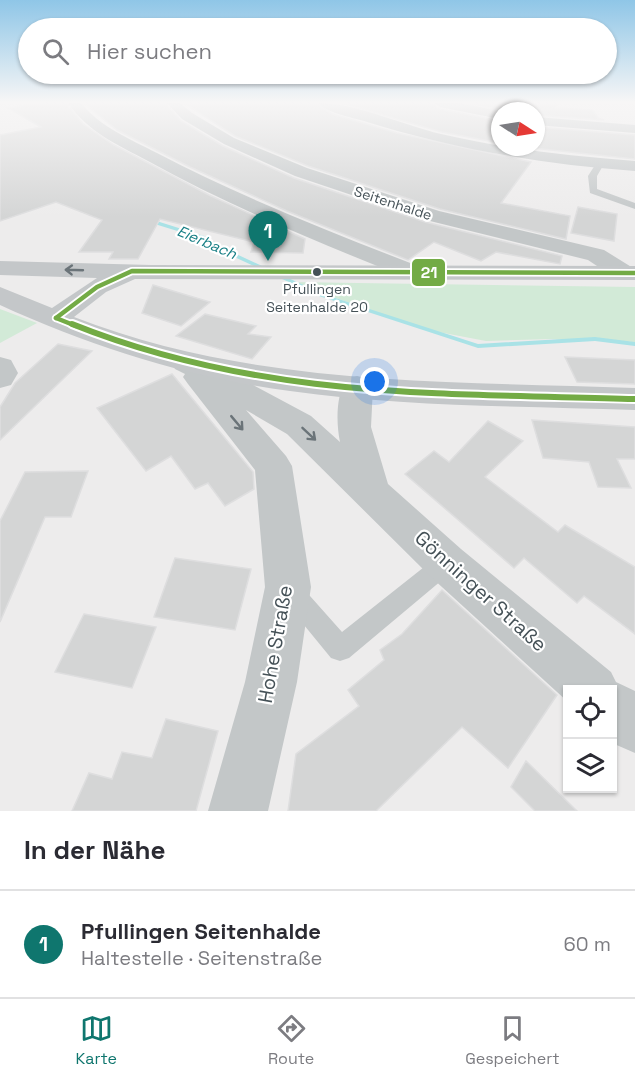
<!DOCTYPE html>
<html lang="de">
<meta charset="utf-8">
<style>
:root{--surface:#fff;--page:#f2f2f3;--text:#2b2b33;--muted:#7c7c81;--line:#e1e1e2;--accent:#0f766e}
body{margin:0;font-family:"Space Grotesk",sans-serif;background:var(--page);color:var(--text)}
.controls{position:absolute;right:18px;bottom:18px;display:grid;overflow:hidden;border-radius:0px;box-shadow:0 2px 4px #0004}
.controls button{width:54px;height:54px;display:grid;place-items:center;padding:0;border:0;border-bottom:2px solid var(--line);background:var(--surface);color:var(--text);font:30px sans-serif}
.compass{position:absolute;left:491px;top:102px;width:54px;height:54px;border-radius:50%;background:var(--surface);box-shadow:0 2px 4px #0004;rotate:102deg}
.you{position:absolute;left:375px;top:382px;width:21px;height:21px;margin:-15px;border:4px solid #fff;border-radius:50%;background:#1a73e8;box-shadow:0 0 0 9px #1a73e833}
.badge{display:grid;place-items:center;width:39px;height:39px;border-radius:50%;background:var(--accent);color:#fff;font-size:20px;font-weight:700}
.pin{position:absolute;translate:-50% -50px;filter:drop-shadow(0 2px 3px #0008)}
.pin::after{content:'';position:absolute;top:32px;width:21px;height:18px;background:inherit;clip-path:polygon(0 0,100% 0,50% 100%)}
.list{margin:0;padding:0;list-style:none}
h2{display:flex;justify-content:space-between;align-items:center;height:78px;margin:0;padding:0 24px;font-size:26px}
h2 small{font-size:20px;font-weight:400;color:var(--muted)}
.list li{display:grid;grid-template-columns:39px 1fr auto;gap:18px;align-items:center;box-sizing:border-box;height:108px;padding:0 24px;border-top:2px solid var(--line)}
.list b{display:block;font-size:22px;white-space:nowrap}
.list p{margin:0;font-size:20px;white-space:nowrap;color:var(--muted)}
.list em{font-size:20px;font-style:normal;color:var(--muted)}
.icon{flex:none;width:33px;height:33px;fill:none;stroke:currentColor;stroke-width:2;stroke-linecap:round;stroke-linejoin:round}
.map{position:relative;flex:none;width:635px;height:811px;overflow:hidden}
.search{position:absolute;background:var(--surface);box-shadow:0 2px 4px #0004;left:18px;right:18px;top:18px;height:66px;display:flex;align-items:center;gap:15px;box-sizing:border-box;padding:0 21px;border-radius:33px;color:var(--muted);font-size:22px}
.sheet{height:186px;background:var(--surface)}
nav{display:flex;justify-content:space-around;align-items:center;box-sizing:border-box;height:84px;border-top:2px solid var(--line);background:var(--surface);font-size:16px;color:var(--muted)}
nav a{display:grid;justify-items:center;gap:3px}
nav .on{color:var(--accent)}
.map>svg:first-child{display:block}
.green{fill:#d2ead7}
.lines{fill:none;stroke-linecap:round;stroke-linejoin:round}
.stream{fill:#a9e2e6;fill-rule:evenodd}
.building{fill:#d4d5d5;stroke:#dededf;stroke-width:1.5}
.service{fill:#c3c7c8;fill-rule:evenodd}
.minor{fill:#c3c7c8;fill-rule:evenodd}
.secondary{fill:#c4c7c9;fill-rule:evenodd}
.bus-1-far1-casing{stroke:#fff;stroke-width:8}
.bus-1-casing{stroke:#fff;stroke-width:10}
.bus-1-far1{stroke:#73ab45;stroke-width:4.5}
.bus-1{stroke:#73ab45;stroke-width:6}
.oneway{stroke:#6b7479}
.bus-dot{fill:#455157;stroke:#fff;stroke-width:2}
.labels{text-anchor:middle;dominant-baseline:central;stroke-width:4.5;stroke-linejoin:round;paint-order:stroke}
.far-street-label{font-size:14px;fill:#455157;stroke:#fff}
.bus-label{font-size:14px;fill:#455157;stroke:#fff}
.far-water-label{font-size:15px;font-style:italic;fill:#167e84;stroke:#fff}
.near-street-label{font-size:20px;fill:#455157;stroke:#fff}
.line-badge{stroke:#fff;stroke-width:2}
.badge-label{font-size:16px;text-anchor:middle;font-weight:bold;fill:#fff}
</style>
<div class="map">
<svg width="635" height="811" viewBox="0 0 635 811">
<rect width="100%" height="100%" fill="#edecec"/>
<g class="green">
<polygon points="290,282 635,287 635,342 551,339 486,341 428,330"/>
<polygon points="0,309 37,323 0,343"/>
</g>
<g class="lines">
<polygon class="stream" points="147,218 204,236 234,253 323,294 478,344 595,337 635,342 635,346 595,341 478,348 319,296 230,255 200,238 145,221 144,220"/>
</g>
<g class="building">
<polygon points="40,103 66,103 83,124 114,145 209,195 305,239 303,253 251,252 254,242 160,219 138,259 109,259 113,252 79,252 102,220 56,202 0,221 0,135 41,127 8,108"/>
<polygon points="84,103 165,103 181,121 223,146 294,178 425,222 562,256 560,264 496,252 481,261 434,242 408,260 287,211 190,167 117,130"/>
<polygon points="184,103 316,103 332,114 397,133 531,162 501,203 570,216 566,239 440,209 308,166 235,136"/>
<polygon points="341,103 432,103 440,109 500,121 500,143 442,132"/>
<polygon points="471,103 557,103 556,108 593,110 598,118 604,120 536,115 536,111 502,111"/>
<polygon points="536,127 635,135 635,159 523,147 536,147"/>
<polygon points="578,207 617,214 614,241 571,233"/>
<polygon points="153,285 210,302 181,326 142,313"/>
<polygon points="205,314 256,326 248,334 271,337 252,359 176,336"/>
<polygon points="58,344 92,351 0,440 0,407 15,383"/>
<polygon points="565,357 635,360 635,384 577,382"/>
<polygon points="172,374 253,472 254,489 225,506 208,483 195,489 171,456 146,471 97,408"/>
<polygon points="532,420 635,427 635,459 617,459 631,488 598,487 589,462 543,458"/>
<polygon points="488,421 523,441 485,477 558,532 565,525 635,567 635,634 584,596 577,603 524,558 514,568 405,474 434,451 449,462"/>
<polygon points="88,471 71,517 45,517 0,622 0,521 25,472"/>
<polygon points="175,558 251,569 235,630 154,617"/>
<polygon points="442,590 557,695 508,768 462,727 376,811 288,811 296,754 359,706 348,690 384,660 380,650 402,634"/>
<polygon points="84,614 156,627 132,688 55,672"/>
<polygon points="166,719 218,731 196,811 72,811 89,773 112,779 122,752 152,758"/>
<polygon points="526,761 577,811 535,811 511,787"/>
</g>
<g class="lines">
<g class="service">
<polygon points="597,162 604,164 597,176 597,189 635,203 635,209 590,193 588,176"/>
<polygon points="446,553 454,556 457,563 454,570 349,658 340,661 331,658 286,603 283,595 286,587 294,584 302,587 342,632 438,556"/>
</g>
<g class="minor">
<path d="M68 103H81C100 127 130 139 157 153 241 197 330 232 418 266L422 271 418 276 410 278 402 276C315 241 229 206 148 161 118 145 88 132 68 103Z"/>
<polygon points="167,103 180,103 192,113 234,138 307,168 439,211 604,250 633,268 635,275 624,280 615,278 588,260 426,220 295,176 224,144 182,119"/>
<path d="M318 103C357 103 402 125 441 134 505 149 569 156 635 161V171C542 164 453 149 364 121 351 117 327 113 318 103Z"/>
<polygon points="434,103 459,103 500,111 500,119 440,107"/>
<polygon points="536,117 635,125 635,133 536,125"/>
<path d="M186 352 197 355 311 416 340 442C336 423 336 396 346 379L357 376 368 379 373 387 371 427 388 484 461 549 611 672 616 682 635 691V753L612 743V690H568V702L431 577 287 434 246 410 286 456 292 466 311 587 297 682 268 811H208L245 682 265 587 255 470 188 384 183 377 185 374 175 369 171 362 175 355Z"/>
<polygon points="0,357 11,360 18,373 11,385 0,388"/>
</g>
<path class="secondary" d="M0 261 151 265 635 266V280L135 279 106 292 74 317C253 387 447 381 635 388V410C520 406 404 407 290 391 190 378 92 347 0 305V287L52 308 97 278 0 275Z"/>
<defs>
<g id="bus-1-far1">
<polyline points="56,318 97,287 132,271 635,273"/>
<polyline points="56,318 76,326"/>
</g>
<path id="bus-1" d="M72 324C259 399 438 393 635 399"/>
</defs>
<use href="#bus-1-far1" class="bus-1-far1-casing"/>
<use href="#bus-1" class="bus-1-casing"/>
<use href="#bus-1-far1" class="bus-1-far1"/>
<use href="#bus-1" class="bus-1"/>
</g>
<defs><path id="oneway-shaft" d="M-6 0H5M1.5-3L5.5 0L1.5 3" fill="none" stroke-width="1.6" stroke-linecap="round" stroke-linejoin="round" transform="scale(1.5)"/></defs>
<g class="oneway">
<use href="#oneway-shaft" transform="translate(74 270) rotate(-178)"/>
<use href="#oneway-shaft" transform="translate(237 423) rotate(50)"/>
<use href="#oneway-shaft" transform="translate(309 434) rotate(43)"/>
</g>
<linearGradient id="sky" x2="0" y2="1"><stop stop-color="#8fc6e7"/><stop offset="0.47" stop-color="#f7f6f6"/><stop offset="1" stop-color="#f7f6f6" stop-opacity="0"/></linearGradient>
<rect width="635" height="217" fill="url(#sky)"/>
<circle class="bus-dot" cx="317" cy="272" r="5"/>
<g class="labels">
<g class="far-street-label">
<text transform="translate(393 203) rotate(18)">Seitenhalde</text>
</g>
<g class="bus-label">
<text x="317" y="289">Pfullingen<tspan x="317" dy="18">Seitenhalde 20</tspan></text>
</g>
<g class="far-water-label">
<text transform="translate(207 242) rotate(23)">Eierbach</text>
</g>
<g class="near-street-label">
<text transform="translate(481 591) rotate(42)">Gönninger Straße</text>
<text transform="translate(275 644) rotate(-80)">Hohe Straße</text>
</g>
</g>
<rect class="line-badge" x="411" y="258" width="35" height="29" rx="6" fill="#73ab45"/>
<g class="badge-label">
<text x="429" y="278">21</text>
</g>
</svg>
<div class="controls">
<button><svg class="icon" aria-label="locate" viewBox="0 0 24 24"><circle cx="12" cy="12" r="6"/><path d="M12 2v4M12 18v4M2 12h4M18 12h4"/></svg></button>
<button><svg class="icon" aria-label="layers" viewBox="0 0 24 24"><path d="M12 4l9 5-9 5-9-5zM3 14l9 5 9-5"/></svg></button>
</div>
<svg class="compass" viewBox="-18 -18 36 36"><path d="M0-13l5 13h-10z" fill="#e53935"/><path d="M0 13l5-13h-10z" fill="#7c7c81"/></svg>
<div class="you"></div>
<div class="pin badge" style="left:268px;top:261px">1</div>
<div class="search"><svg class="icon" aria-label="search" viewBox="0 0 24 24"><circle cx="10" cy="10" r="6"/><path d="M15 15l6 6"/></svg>Hier suchen</div>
</div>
<section class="sheet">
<h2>In der Nähe<small></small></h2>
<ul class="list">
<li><span class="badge">1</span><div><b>Pfullingen Seitenhalde</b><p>Haltestelle · Seitenstraße</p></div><em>60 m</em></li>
</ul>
</section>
<nav>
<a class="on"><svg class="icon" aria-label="map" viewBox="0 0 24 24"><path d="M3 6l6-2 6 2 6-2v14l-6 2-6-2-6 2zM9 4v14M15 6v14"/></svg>Karte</a>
<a><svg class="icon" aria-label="directions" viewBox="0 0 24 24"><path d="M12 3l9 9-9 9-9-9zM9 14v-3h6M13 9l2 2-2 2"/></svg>Route</a>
<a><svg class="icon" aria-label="saved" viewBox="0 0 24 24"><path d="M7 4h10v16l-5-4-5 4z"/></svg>Gespeichert</a>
</nav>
